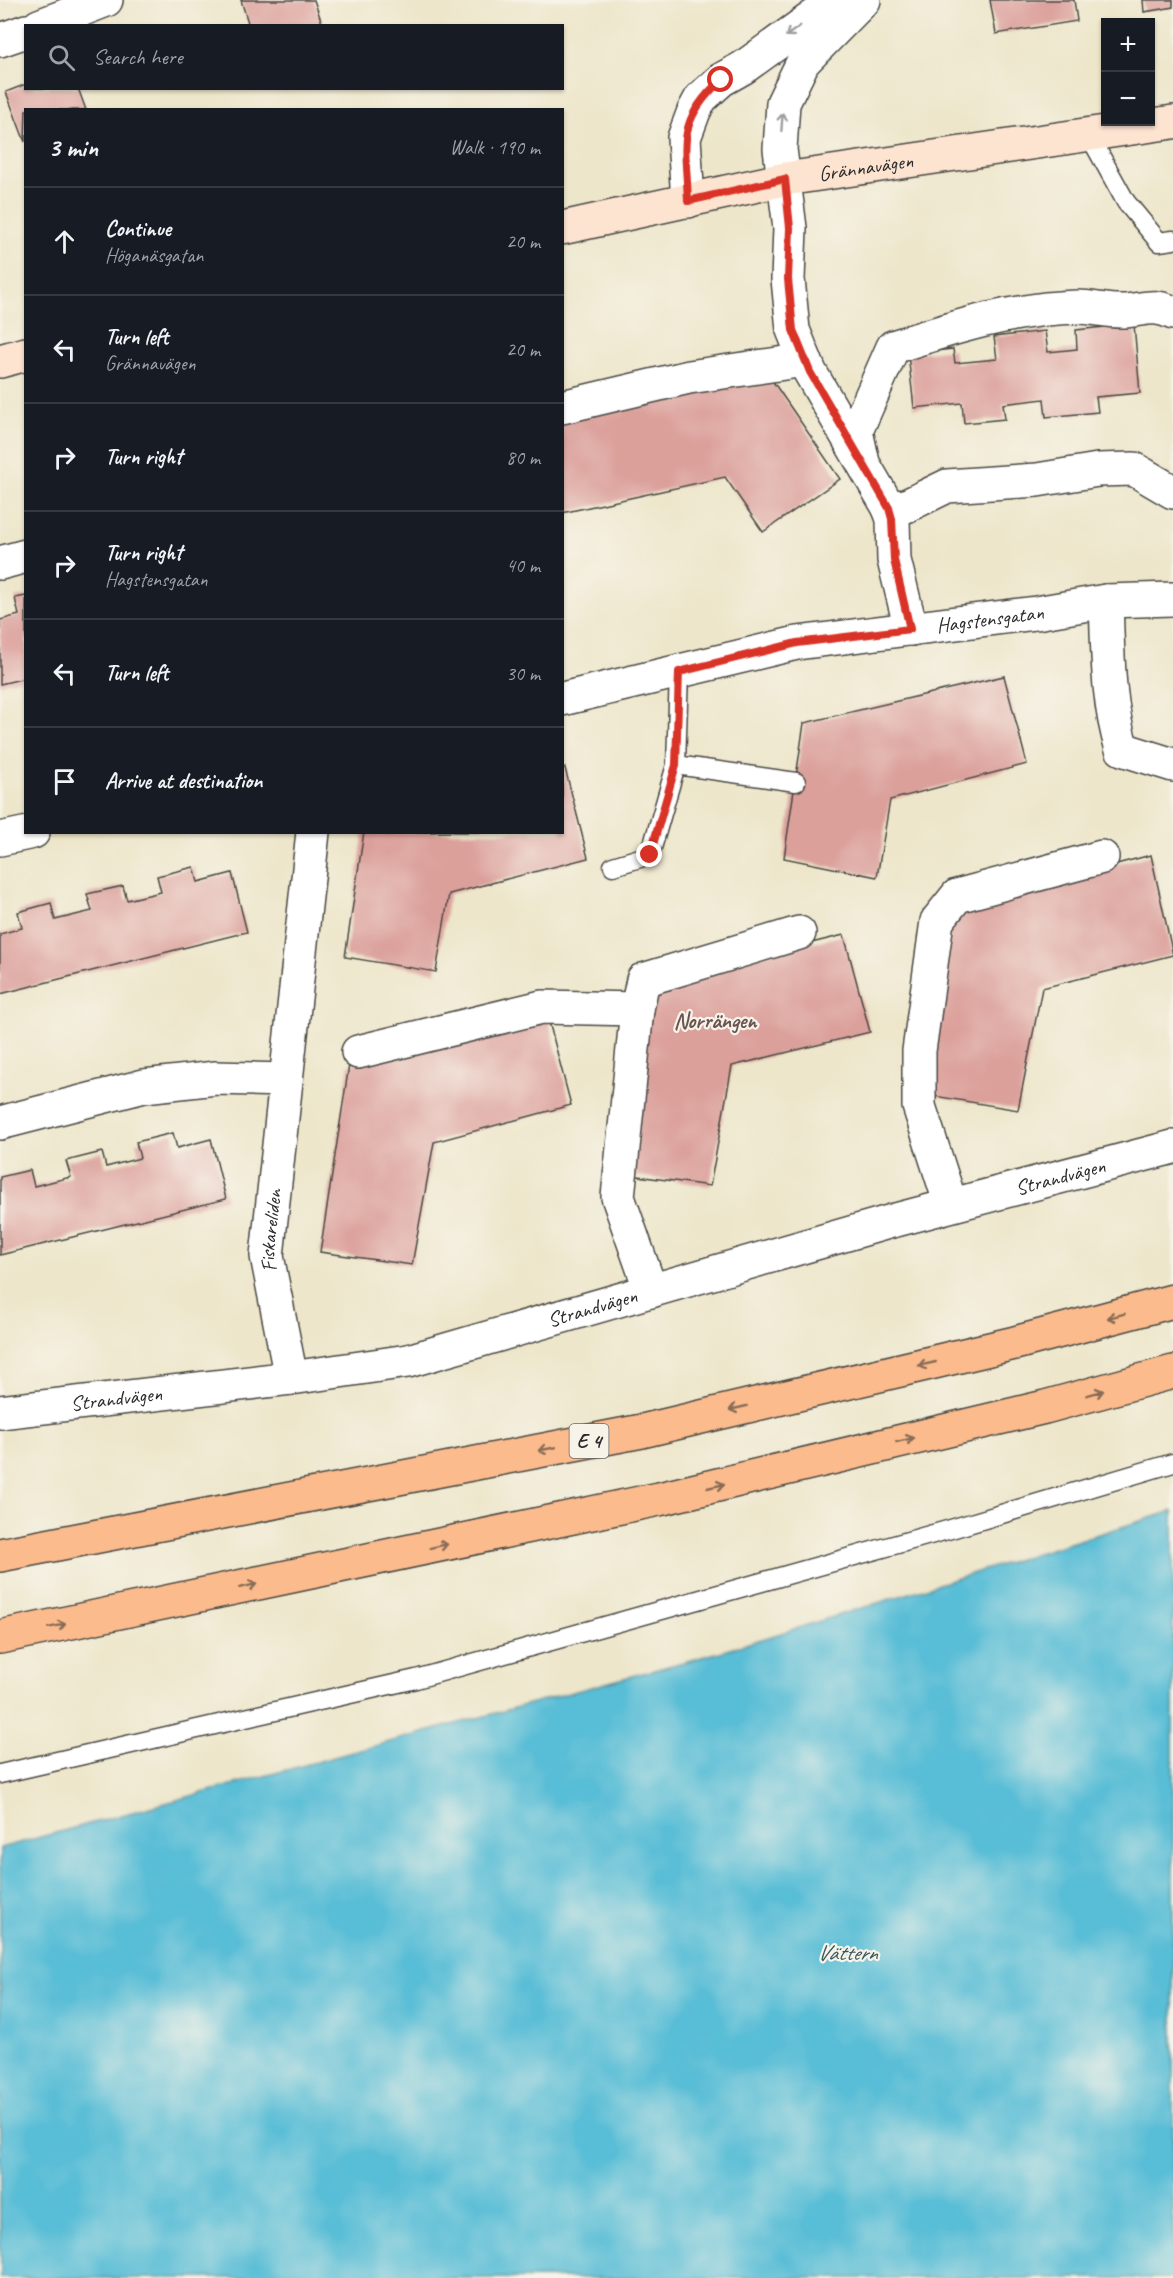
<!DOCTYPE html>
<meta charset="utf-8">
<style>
:root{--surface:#171b24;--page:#242831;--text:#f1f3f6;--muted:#9ea1a6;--line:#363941}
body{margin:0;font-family:Caveat,sans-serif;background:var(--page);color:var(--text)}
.controls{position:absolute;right:18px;top:18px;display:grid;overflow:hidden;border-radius:0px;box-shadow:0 2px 4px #0004}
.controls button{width:54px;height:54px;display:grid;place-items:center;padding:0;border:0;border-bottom:2px solid var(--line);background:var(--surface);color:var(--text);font:30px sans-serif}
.stop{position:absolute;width:18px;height:18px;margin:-14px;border:4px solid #d93025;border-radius:50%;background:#fff}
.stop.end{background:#d93025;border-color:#fff;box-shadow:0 2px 6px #0008}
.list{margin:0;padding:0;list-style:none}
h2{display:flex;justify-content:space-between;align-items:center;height:78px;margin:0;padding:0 24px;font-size:26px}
h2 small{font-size:20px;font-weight:400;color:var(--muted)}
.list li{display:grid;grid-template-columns:39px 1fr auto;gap:18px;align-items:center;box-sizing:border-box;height:108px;padding:0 24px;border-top:2px solid var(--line)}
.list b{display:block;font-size:22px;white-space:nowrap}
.list p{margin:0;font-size:20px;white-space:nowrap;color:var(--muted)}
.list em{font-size:20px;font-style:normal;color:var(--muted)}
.icon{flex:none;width:33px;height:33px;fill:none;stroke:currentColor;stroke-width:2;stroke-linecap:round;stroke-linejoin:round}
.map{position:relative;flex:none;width:1173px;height:2278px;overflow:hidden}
.search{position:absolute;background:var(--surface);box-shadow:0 2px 4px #0004;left:24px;top:24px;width:540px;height:66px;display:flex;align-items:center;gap:15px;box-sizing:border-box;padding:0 21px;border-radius:0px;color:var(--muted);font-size:22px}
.panel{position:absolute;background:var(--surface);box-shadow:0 2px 4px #0004;left:24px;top:108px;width:540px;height:726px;border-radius:0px}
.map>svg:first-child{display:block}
.water{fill:#58bdd6;stroke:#427480;stroke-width:1.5}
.building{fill:#dca09b}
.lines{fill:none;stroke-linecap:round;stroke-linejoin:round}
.service-casing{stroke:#484743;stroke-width:21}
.minor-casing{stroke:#484743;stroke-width:36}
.tertiary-casing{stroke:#484743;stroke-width:36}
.secondary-casing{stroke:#484743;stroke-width:36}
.motorway-casing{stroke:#484743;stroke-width:36}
.service{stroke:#fff;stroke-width:18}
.minor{stroke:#fff;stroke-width:33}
.tertiary{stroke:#fff;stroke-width:33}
.secondary{stroke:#fde4d1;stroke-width:33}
.motorway{stroke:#fbbb8c;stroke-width:33}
.oneway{stroke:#a0a0a0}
.oneway2{stroke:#896c57}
.route{stroke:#d93025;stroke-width:8}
.labels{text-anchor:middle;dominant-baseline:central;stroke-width:4.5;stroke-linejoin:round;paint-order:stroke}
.shield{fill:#f7f3e8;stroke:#686764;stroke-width:1.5}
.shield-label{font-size:20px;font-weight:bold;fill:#2b2b2b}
.street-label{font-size:21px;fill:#2b2b2b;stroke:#f7f3e8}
.neighbourhood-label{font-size:22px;font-weight:bold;fill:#695452;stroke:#f7f3e8}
.water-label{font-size:22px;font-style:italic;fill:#38575e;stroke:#f7f3e8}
</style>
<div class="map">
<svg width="1173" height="2278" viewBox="0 0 1173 2278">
<rect width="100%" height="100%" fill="#f7f3e8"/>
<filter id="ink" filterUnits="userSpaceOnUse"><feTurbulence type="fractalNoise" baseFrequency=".0167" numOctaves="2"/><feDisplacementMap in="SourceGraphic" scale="12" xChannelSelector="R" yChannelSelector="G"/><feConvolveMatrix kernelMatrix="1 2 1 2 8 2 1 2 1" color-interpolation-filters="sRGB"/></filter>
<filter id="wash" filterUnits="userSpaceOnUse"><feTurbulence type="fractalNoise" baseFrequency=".008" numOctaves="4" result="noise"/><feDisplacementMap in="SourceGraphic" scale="24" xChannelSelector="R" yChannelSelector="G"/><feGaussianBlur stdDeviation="1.35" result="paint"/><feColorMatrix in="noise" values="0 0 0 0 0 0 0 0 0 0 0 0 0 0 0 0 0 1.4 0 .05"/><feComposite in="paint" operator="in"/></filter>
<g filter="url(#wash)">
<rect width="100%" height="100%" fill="#ede6ca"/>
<polygon class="water" points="1173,1511 1173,2278 0,2278 0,1848 720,1652"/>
<g id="blocks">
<g class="building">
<polygon points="241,0 314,0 323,26 249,26"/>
<polygon points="990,0 1074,0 1077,21 996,34"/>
<polygon points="1143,0 1173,0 1173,7 1144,12"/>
<polygon points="26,84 26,88 78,88 86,110 26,110 25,142 6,92"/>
<polygon points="1134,324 1140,393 1096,397 1098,412 1046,417 1044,399 1003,404 1005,419 964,423 962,403 914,408 908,354 953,349 955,363 997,359 994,337 1045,331 1048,352 1077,349 1076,330"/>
<polygon points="765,370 840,479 763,532 725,477 562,513 562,416"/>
<polygon points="26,596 26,678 0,684 0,620 19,615 15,598"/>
<polygon points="1004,676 1027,764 890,800 877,877 784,858 804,723"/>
<polygon points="562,768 565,768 588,858 449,894 436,972 345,957 364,832 562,832"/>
<polygon points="1151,855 1173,955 1042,988 1018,1110 928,1095 953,907"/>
<polygon points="194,867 198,882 232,873 247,932 0,994 0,934 22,928 18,912 51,903 55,920 92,911 87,894 123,886 127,900 161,892 157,876"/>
<polygon points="844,935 870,1032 732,1066 710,1186 623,1174 646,984"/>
<polygon points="547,1014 571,1105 434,1142 412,1265 320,1252 349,1065"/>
<polygon points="173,1133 177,1148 211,1139 226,1199 0,1255 0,1177 30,1170 34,1186 71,1177 66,1161 102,1152 106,1167 140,1158 136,1142"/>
</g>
</g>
</g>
<g filter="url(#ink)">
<use href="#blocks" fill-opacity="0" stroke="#484743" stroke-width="1.5"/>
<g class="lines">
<defs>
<g id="service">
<polyline points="1089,135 1126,202 1159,242 1173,240"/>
<polyline points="676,765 796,782"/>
<polyline points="613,866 650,855 676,765 679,672"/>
<polyline points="0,1774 416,1679 951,1529 1173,1463"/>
</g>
<g id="minor">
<polyline points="864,0 803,62 783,103 780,149 790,228 788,279 793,330 810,372 889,508 893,519 894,560 911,629"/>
<polyline points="39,26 106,0"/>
<polyline points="0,40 26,31"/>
<polyline points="688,201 684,138 694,111 701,98 721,80 744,67 827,7 842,0"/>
<polyline points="562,407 689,377 805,360"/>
<path d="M862 458 856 431 893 347C952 328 1015 308 1078 307 1093 307 1108 312 1124 311 1143 310 1154 303 1173 313"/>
<polyline points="889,508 906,506 947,486 1037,480 1098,470 1134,469 1173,492"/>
<polyline points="0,563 26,556"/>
<path d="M1106 601C1108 651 1107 701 1122 749L1173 765"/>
<path id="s1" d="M562 699 797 643 1036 613 1106 601 1173 599"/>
<polyline points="0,839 33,832"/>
<polyline points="358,1052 542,1007 637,1009"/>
<polyline points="0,1123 144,1086 216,1078 286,1080"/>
<polyline points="951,1205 919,1106 919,1051 937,921 957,896 1102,857"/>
<polyline points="651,1291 618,1197 637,1009 643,980 799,933"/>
<path id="s2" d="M291 1378 267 1256 313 832"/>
</g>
<g id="tertiary">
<path id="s3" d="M0 1412 291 1378 408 1361 892 1221 1173 1147"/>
</g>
<g id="secondary">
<path id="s4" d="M562 228 785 179 1173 122"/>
<polyline points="0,361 26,354"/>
</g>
<g id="motorway">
<polyline points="0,1555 642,1431 1015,1343 1173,1301"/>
<polyline points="0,1637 659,1499 1045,1407 1173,1372"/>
</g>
</defs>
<use href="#service" class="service-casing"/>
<use href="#minor" class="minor-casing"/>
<use href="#tertiary" class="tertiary-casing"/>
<use href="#secondary" class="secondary-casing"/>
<use href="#motorway" class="motorway-casing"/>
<use href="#service" class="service"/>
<use href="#minor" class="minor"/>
<use href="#tertiary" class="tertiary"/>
<use href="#secondary" class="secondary"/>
<use href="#motorway" class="motorway"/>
</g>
<defs><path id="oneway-shaft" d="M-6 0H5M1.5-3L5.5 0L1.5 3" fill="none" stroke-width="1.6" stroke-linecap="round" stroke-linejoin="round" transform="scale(1.5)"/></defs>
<g class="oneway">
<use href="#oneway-shaft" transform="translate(793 31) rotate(144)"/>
<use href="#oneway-shaft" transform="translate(782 122) rotate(-86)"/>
</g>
<g class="oneway2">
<use href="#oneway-shaft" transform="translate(1116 1316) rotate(165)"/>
<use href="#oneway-shaft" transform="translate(927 1364) rotate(167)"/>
<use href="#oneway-shaft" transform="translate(1095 1393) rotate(-15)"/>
<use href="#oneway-shaft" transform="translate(738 1408) rotate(167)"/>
<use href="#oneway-shaft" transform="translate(905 1440) rotate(-13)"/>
<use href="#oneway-shaft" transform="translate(547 1449) rotate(169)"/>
<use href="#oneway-shaft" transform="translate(716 1486) rotate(-13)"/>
<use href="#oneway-shaft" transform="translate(439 1546) rotate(-12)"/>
<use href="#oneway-shaft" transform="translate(248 1586) rotate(-12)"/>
<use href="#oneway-shaft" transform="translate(57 1626) rotate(-12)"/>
</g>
</g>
<g class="lines" filter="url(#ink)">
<path class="route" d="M650 855 676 765 679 672 797 643 910 629 894 560 892 519 889 508 810 372 793 330 788 279 790 228 785 179 688 201C686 144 675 123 721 80"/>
</g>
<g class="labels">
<rect class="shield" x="569.5" y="1424" width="39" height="34" rx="4.5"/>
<g class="shield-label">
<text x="589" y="1441">E 4</text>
</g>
<g class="street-label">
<text stroke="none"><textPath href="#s4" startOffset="310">Grännavägen</textPath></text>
<text stroke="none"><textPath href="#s1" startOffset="436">Hagstensgatan</textPath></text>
<text stroke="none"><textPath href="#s3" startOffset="1089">Strandvägen</textPath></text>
<text stroke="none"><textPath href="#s2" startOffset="150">Fiskareliden</textPath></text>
<text stroke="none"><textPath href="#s3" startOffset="603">Strandvägen</textPath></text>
<text stroke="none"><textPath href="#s3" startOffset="117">Strandvägen</textPath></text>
</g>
<g class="neighbourhood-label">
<text x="715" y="1021">Norrängen</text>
</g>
<g class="water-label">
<text x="847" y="1953">Vättern</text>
</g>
</g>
</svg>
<div class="controls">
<button>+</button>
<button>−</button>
</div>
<div class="stop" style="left:721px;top:80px"></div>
<div class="stop end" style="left:650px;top:855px"></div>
<div class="search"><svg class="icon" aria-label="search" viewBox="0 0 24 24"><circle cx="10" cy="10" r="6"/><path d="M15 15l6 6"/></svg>Search here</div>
<section class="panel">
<h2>3 min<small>Walk · 190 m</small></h2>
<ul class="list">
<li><svg class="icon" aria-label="ahead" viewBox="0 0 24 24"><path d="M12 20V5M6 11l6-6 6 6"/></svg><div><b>Continue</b><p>Höganäsgatan</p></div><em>20 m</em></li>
<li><svg class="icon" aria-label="left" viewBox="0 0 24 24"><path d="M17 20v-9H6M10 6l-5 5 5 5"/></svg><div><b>Turn left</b><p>Grännavägen</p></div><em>20 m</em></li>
<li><svg class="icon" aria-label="right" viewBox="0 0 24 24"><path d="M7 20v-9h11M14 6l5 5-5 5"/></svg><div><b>Turn right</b></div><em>80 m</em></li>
<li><svg class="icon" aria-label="right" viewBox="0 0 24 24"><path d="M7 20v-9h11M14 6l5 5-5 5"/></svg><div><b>Turn right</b><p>Hagstensgatan</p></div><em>40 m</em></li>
<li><svg class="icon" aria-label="left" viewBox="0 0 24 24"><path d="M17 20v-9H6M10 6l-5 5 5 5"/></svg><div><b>Turn left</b></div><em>30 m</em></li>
<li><svg class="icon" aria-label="arrive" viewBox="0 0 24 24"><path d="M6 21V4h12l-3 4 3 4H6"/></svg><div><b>Arrive at destination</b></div></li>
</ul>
</section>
</div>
